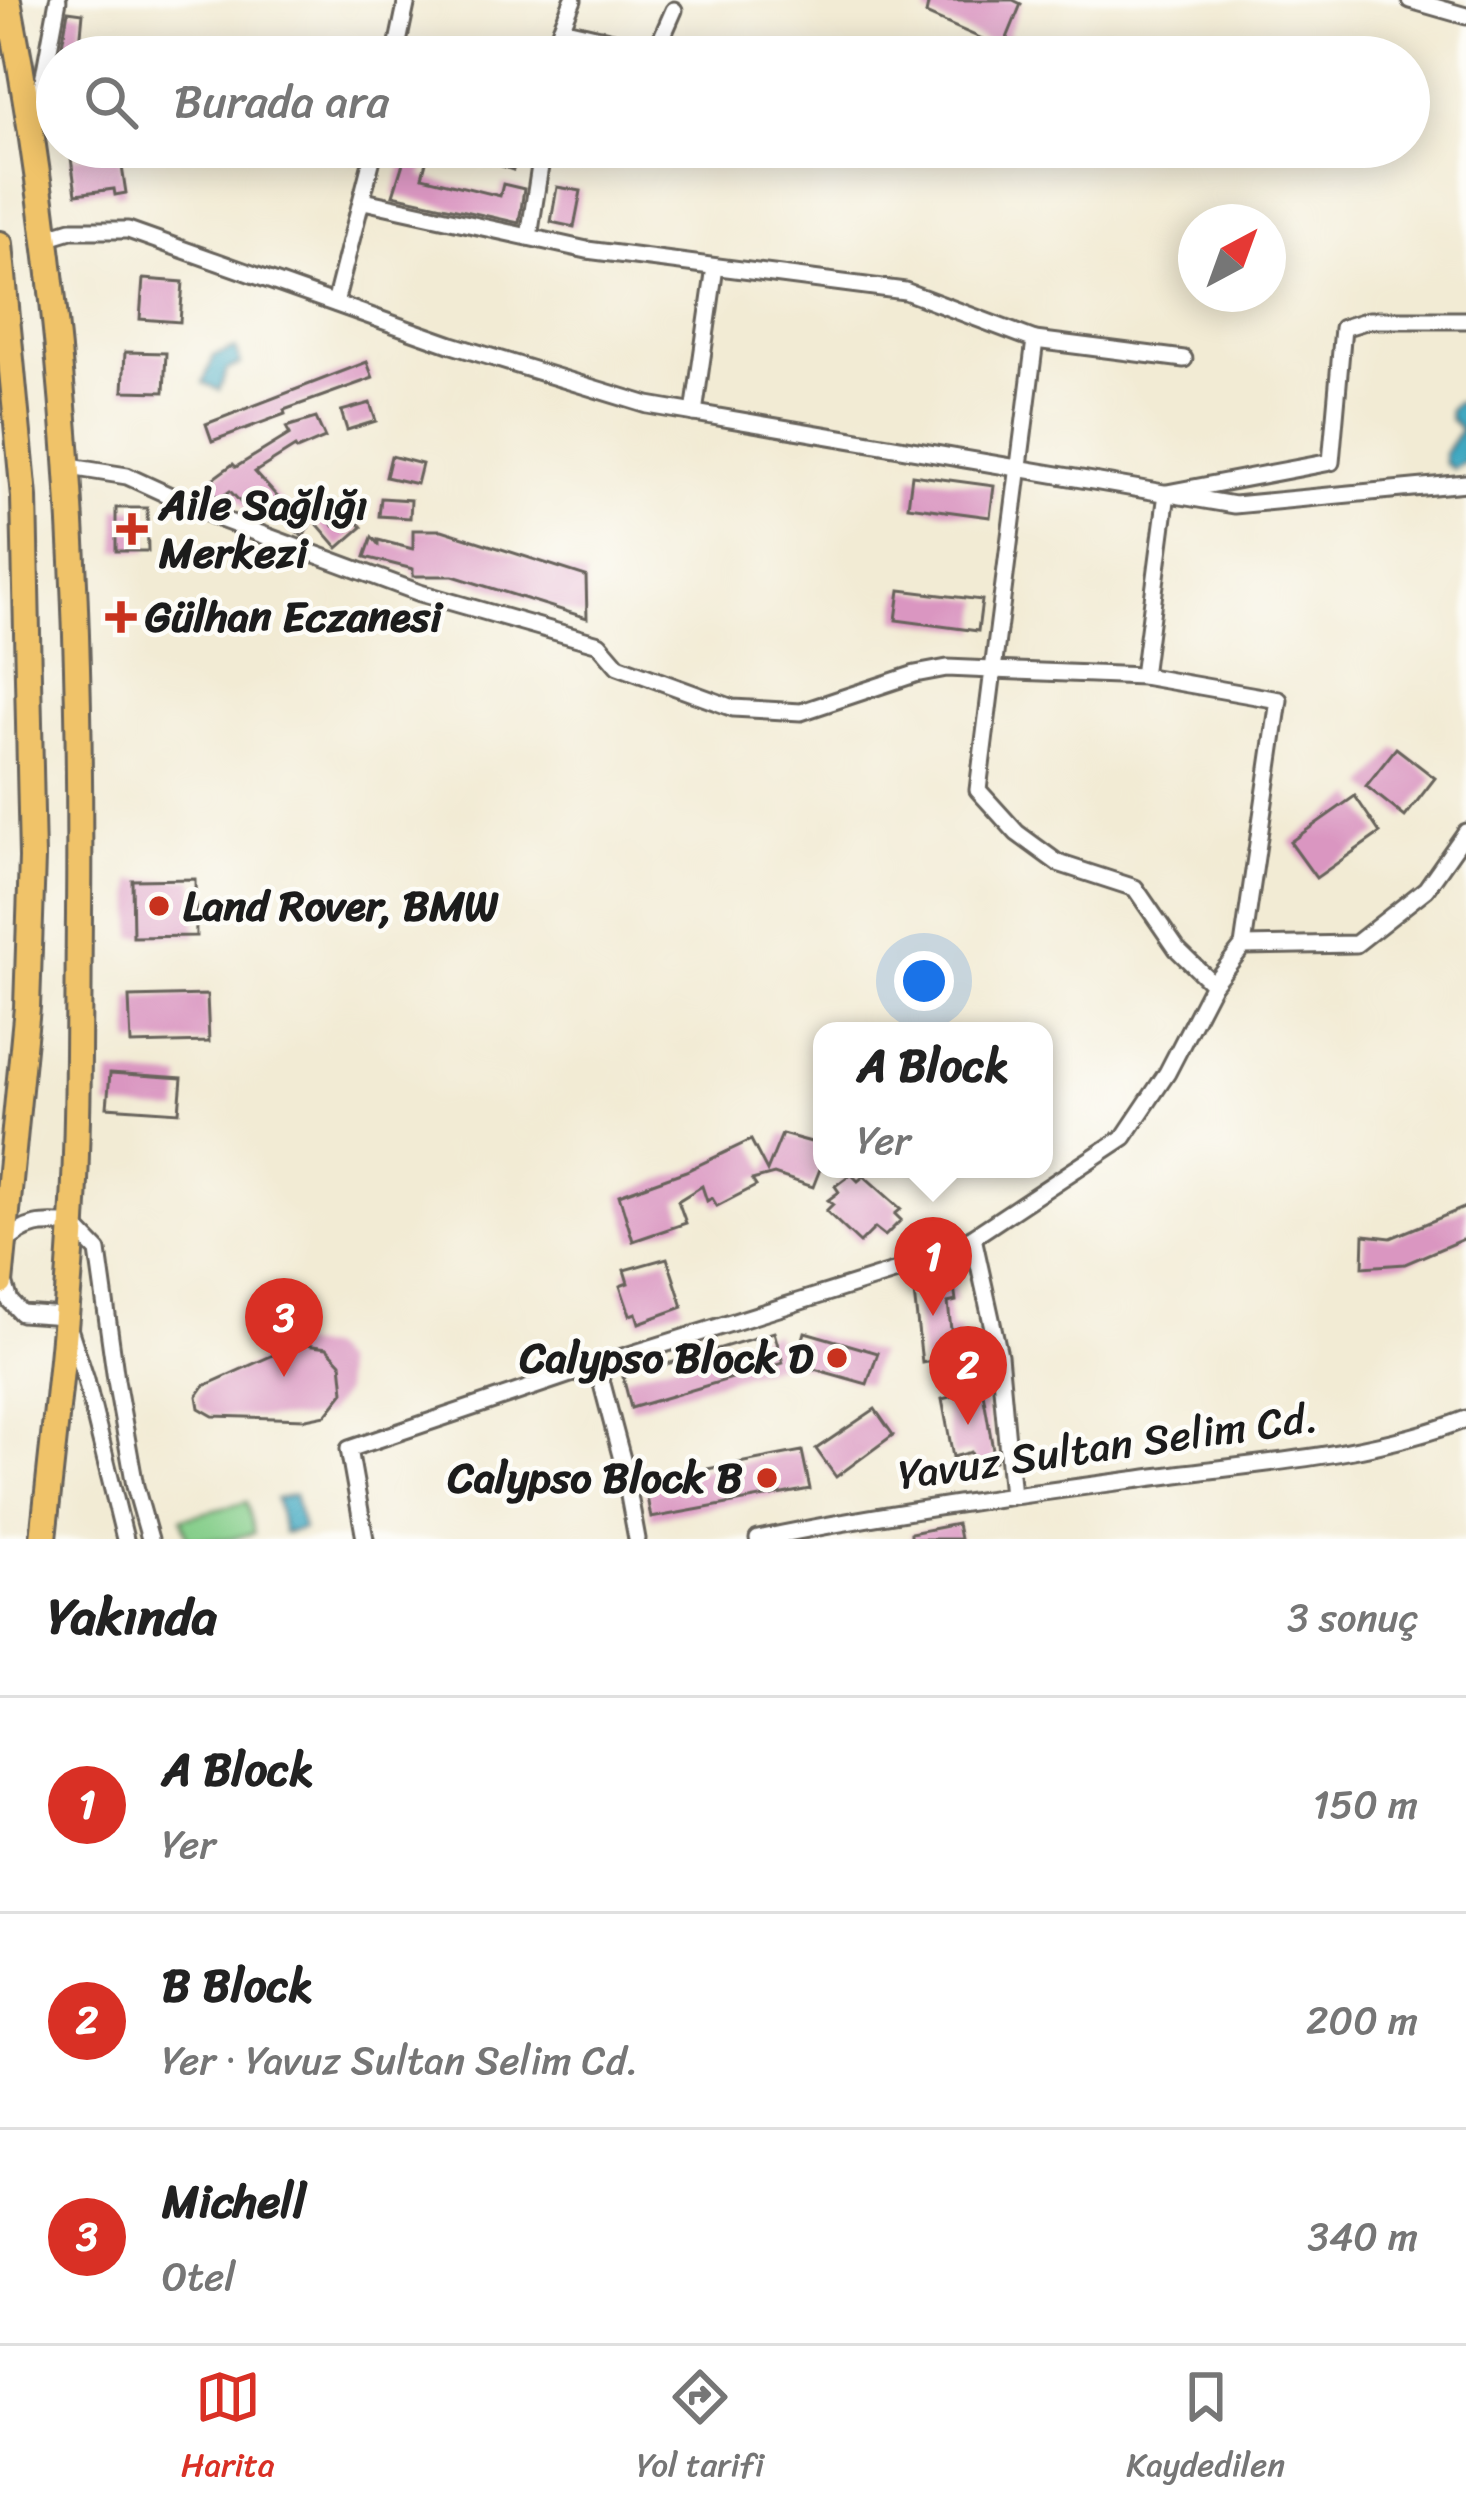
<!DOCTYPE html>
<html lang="tr">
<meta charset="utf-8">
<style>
:root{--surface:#fff;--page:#f2f2f2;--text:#222;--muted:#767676;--line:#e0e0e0;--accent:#d93025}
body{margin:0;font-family:Sriracha,sans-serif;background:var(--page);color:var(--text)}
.compass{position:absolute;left:1178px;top:204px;width:108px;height:108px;border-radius:50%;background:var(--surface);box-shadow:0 6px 30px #0003;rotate:41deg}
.you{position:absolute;left:924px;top:981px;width:42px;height:42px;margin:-30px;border:9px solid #fff;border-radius:50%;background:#1a73e8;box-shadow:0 0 0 18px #1a73e833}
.badge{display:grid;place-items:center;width:78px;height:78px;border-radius:50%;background:var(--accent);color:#fff;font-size:39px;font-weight:700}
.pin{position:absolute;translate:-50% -99px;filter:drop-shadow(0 3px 6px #0008)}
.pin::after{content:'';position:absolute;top:63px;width:42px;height:36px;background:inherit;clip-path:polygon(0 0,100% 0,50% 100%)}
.popup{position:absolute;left:813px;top:1022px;width:240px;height:156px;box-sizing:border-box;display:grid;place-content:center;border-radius:24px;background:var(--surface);filter:drop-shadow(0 3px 9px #0005);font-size:39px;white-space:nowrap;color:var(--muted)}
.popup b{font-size:45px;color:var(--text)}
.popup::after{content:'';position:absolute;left:50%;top:100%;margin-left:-24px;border:24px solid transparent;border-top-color:var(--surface)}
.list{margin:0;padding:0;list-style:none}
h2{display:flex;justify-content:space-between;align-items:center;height:156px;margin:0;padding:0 48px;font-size:51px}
h2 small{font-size:39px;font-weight:400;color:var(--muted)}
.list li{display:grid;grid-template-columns:78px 1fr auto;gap:36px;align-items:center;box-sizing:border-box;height:216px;padding:0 48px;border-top:3px solid var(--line)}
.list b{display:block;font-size:45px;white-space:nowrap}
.list p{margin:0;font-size:39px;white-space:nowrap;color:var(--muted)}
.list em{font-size:39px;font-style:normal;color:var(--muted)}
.icon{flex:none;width:66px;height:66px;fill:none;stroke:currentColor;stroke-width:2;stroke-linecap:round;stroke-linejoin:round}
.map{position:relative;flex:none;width:1466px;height:1539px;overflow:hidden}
.search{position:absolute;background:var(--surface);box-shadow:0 6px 30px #0003;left:36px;right:36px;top:36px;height:132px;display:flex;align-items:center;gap:30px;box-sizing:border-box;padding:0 42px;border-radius:66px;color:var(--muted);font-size:45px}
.sheet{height:804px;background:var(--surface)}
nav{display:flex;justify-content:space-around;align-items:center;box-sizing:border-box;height:168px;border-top:3px solid var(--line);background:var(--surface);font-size:33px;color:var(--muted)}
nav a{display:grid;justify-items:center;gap:6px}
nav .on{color:var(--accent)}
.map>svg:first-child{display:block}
.green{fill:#85ce8a;stroke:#507553;stroke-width:3}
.water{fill:#40a8c1;stroke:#2e626e;stroke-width:3}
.building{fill:#da96c1}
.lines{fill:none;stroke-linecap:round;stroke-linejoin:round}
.minor-casing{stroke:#67645c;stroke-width:21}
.trunk-casing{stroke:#67645c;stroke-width:30}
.minor{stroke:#fff;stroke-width:15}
.trunk{stroke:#f0c369;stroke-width:24}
.poi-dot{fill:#c8321e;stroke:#fdfcf7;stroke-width:4.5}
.labels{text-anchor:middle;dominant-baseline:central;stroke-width:9;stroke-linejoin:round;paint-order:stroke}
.poi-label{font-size:42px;font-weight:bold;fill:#1c1c1c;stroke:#fdfcf7;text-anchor:start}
.street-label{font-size:42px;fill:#1c1c1c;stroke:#fdfcf7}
</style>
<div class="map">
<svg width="1466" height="1539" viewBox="0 0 1466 1539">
<rect width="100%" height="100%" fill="#fdfcf7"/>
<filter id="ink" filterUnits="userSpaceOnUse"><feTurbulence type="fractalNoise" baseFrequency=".00833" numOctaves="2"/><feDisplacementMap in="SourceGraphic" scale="24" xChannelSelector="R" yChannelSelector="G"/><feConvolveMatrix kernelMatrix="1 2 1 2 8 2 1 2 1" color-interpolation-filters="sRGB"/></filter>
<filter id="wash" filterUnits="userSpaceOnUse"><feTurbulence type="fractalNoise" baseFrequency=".004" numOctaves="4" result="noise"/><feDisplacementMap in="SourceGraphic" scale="48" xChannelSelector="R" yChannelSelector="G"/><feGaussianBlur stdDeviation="2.7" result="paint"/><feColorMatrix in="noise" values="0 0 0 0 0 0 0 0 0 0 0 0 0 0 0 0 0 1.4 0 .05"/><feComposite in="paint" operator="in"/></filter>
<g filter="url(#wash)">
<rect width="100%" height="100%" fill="#f2ebd4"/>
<polygon class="green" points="247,1502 254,1533 230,1539 188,1539 182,1518"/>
<g class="water">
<polygon points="235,348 241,364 227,370 219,390 203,383 214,356"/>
<polygon points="1464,402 1466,462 1453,469 1445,463 1444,454 1460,430 1450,419 1449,410 1455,403"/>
<polygon points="294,1494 303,1529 284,1533 276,1499"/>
</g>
<g id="blocks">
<g class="building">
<polygon points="929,0 1013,0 1021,4 1003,48 926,14"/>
<polygon points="68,11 83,13 79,55 61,51"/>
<polygon points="108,147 119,147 126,193 115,195 114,189 76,194 71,158 108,152"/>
<polygon points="408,147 430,147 422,177 500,196 503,184 524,189 519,223 393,195"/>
<polygon points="485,147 521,147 513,170 481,159"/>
<polygon points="563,147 600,147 599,163 562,160"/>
<polygon points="557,187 581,191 574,227 551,222"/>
<polygon points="143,279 183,282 180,322 140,319"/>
<polygon points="125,352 166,353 164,392 123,391"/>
<polygon points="367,362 373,378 284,410 285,414 212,441 206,424"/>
<polygon points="370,403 376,421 347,430 341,411"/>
<polygon points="316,418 325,438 297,450 295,447 255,472 291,512 304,498 334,526 350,513 362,527 338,548 313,519 303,537 273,509 260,521 256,519 230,491 219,499 207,483 233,464 236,467 290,434 286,427"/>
<polygon points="391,456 422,464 417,484 386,477"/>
<polygon points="912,475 994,486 990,517 908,506"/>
<polygon points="381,498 411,500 410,518 379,516"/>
<polygon points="116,508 147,508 148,551 116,551"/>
<polygon points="413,530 442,530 586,576 587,618 453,576 413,576 413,569 365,557 372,537 378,544 378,540 413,549"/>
<polygon points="900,590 982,600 978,631 896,620"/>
<polygon points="1396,748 1435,778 1405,817 1366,786"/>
<polygon points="1355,796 1380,833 1316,878 1290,842"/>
<polygon points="195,879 196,936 133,937 132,880"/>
<polygon points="207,995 209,1042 131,1044 129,997"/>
<polygon points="110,1073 182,1078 179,1112 107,1107"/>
<polygon points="782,1134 822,1145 822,1164 813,1187 774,1174 752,1180 756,1186 717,1206 712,1198 707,1201 702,1186 678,1201 686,1223 633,1241 619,1195 686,1171 751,1140 767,1171"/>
<polygon points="851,1174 858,1181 864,1176 901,1209 895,1214 901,1220 885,1236 875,1228 860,1243 826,1211 833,1204 828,1200 839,1192 835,1186"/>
<polygon points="1466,1207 1466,1238 1405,1264 1363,1267 1364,1235 1391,1238"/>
<polygon points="667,1258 683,1307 639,1323 636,1313 630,1315 620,1286 628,1283 624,1270"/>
<polygon points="952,1271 956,1301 948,1303 951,1330 959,1328 963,1354 922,1363 913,1284"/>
<polygon points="774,1332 783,1363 631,1408 623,1377"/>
<polygon points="805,1332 878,1353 867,1384 796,1364"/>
<polygon points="298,1344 327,1348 341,1363 344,1392 326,1415 306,1419 213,1416 199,1408 197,1396 204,1386"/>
<polygon points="981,1381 995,1461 975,1467 971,1452 953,1457 942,1399 962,1394 959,1386"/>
<polygon points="875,1409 893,1435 836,1477 816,1449"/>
<polygon points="802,1451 810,1489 651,1518 644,1481"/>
<polygon points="957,1524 960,1539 911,1539 911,1533"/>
</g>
</g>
</g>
<g filter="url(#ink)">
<use href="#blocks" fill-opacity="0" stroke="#67645c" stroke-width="3"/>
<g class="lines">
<defs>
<g id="minor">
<polyline points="573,0 561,29 656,51 674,10"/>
<polyline points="1410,0 1466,16"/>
<polyline points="395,57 407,0"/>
<polyline points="556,57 561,29"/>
<polyline points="27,96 41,92 58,0"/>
<polyline points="364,201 587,250 905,291 1035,340 993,670 1143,676"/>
<polyline points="529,237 543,147"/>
<polyline points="45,238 71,230 128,230 452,345 648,405 1234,505 1466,483"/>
<polyline points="335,303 375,147"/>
<polyline points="1035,340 1184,359"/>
<polyline points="694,413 715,267"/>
<polyline points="70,467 127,476 223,520 420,593 599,644 618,666 733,708 801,712 915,674 947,668 993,670 978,790 1017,833 1058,863 1135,888 1177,949 1213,984"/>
<polyline points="1243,946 1356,944 1426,889 1466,832"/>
<polyline points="973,1237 999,1355 1012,1496"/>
<path d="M4 1244C27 1222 42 1222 73 1225L98 1251 116 1380 135 1486 150 1539"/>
<polyline points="1,1273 10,1301 21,1313 65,1316 86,1380 125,1539"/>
<polyline points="597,1365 623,1463 637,1539"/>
<polyline points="365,1539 349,1449 597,1365 932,1260 973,1237 1124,1137 1167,1073 1213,984 1243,946 1279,700 1143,676 1167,493 1331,462 1343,328 1369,320 1466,320"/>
<path d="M758 1539C896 1510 1036 1493 1177 1474 1273 1462 1376 1454 1466 1419"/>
</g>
<g id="trunk">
<path d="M8 0C67 302 82 607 79 914 78 1017 79 1119 73 1222 67 1328 54 1434 43 1539"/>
<polyline points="0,244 24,497 32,858 27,1007 0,1283"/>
</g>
</defs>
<use href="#minor" class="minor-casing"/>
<use href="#trunk" class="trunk-casing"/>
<use href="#minor" class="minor"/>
<use href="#trunk" class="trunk"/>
</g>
</g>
<g class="poi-dot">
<path d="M126 511h12v12h12v12h-12v12h-12v-12h-12v-12h12z"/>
<path d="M115 599h12v12h12v12h-12v12h-12v-12h-12v-12h12z"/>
<circle cx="159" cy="906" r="12"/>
<circle cx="837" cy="1358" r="12"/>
<circle cx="767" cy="1478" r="12"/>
</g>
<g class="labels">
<g class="poi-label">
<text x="159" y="505">Aile Sağlığı<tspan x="159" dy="48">Merkezi</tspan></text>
<text x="145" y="617">Gülhan Eczanesi</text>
<text x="183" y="906">Land Rover, BMW</text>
<text x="813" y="1358" text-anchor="end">Calypso Block D</text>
<text x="743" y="1478" text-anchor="end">Calypso Block B</text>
</g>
<g class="street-label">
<text transform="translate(1108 1446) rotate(-8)">Yavuz Sultan Selim Cd.</text>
</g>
</g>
</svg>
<svg class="compass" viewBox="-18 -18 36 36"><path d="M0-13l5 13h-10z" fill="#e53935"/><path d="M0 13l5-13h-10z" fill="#767676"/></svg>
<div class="you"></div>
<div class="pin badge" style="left:933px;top:1316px">1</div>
<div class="popup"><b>A Block</b>Yer</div>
<div class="pin badge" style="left:968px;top:1425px">2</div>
<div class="pin badge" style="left:284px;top:1377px">3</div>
<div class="search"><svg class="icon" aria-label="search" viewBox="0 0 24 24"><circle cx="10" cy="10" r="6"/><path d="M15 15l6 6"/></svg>Burada ara</div>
</div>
<section class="sheet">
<h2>Yakında<small>3 sonuç</small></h2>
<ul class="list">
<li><span class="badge">1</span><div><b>A Block</b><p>Yer</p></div><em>150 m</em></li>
<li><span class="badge">2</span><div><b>B Block</b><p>Yer · Yavuz Sultan Selim Cd.</p></div><em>200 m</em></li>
<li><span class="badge">3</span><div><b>Michell</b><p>Otel</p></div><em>340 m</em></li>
</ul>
</section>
<nav>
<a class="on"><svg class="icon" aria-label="map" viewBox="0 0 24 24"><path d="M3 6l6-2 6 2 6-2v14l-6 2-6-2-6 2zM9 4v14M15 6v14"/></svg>Harita</a>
<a><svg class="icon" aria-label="directions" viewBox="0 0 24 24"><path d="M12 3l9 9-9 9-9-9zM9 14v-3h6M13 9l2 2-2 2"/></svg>Yol tarifi</a>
<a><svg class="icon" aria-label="saved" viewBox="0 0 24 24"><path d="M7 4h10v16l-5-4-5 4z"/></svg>Kaydedilen</a>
</nav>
